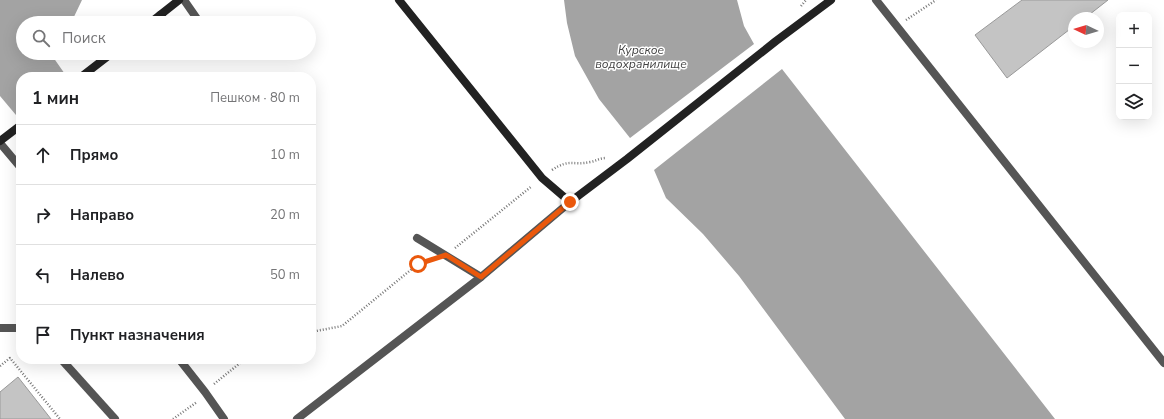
<!DOCTYPE html>
<html lang="ru">
<meta charset="utf-8">
<style>
:root{--surface:#fff;--page:#f6f6f6;--text:#202124;--muted:#757577;--line:#e0e0e0}
body{margin:0;font-family:"Nunito Sans",sans-serif;background:var(--page);color:var(--text)}
.controls{position:absolute;right:12px;top:12px;display:grid;overflow:hidden;border-radius:8px;box-shadow:0 4px 16px #0002}
.controls button{width:36px;height:36px;display:grid;place-items:center;padding:0;border:0;border-bottom:1px solid var(--line);background:var(--surface);color:var(--text);font:20px sans-serif}
.compass{position:absolute;left:1068px;top:12px;width:36px;height:36px;border-radius:50%;background:var(--surface);box-shadow:0 4px 16px #0002;rotate:274deg}
.stop{position:absolute;width:12px;height:12px;margin:-9px;border:3px solid #ea580c;border-radius:50%;background:#fff}
.stop.end{background:#ea580c;border-color:#fff;box-shadow:0 1px 4px #0008}
.list{margin:0;padding:0;list-style:none}
h2{display:flex;justify-content:space-between;align-items:center;height:52px;margin:0;padding:0 16px;font-size:17px}
h2 small{font-size:13px;font-weight:400;color:var(--muted)}
.list li{display:grid;grid-template-columns:26px 1fr auto;gap:12px;align-items:center;box-sizing:border-box;height:60px;padding:0 16px;border-top:1px solid var(--line)}
.list b{display:block;font-size:15px;white-space:nowrap}
.list em{font-size:13px;font-style:normal;color:var(--muted)}
.icon{flex:none;width:22px;height:22px;fill:none;stroke:currentColor;stroke-width:2;stroke-linecap:round;stroke-linejoin:round}
.map{position:relative;flex:none;width:1164px;height:419px;overflow:hidden}
.search{position:absolute;background:var(--surface);box-shadow:0 4px 16px #0002;left:16px;top:16px;width:300px;height:44px;display:flex;align-items:center;gap:10px;box-sizing:border-box;padding:0 14px;border-radius:22px;color:var(--muted);font-size:15px}
.panel{position:absolute;background:var(--surface);box-shadow:0 4px 16px #0002;left:16px;top:72px;width:300px;height:292px;border-radius:16px}
.map>svg:first-child{display:block}
.water{fill:#a3a3a3}
.building{fill:#c4c4c4;stroke:#999}
.lines{fill:none;stroke-linecap:round;stroke-linejoin:round}
.path{stroke:#777;stroke-width:2.5;stroke-dasharray:1 2;stroke-linecap:butt}
.lane{stroke:#555;stroke-width:8}
.street{stroke:#555;stroke-width:8}
.secondary{stroke:#222;stroke-width:8}
.route{stroke:#ea580c;stroke-width:5}
.labels{text-anchor:middle;dominant-baseline:central;stroke-width:3;stroke-linejoin:round;paint-order:stroke}
.water-label{font-size:12px;font-style:italic;fill:#444;stroke:#fff}
</style>
<div class="map">
<svg width="1164" height="419" viewBox="0 0 1164 419">
<rect width="100%" height="100%" fill="#fff"/>
<g class="water">
<polygon points="0,0 82,0 71,23 23,23 23,53 55,53 53,57 67,77 21,77 21,121 0,96"/>
<polygon points="564,0 737,0 744,26 754,44 630,138 599,99 575,56 567,23"/>
<polygon points="782,69 1055,419 845,419 739,276 703,234 666,198 654,170"/>
</g>
<g class="building">
<polygon points="1022,0 1108,0 1085,18 1074,18 1074,26 1007,78 975,35"/>
<polygon points="18,377 51,419 0,419 0,392"/>
</g>
<g class="lines">
<g class="path">
<polyline points="801,6 806,0"/>
<polyline points="906,20 936,0"/>
<path d="M552 170C570 158 573 166 590 162 596 161 600 158 606 158"/>
<polyline points="455,248 532,186"/>
<polyline points="311,332 342,326 418,264 429,261"/>
<polyline points="0,366 10,358 60,419"/>
<polyline points="214,384 245,359"/>
<polyline points="173,419 197,402"/>
</g>
<g class="lane">
<polyline points="184,0 200,23"/>
<polyline points="160,15 167,23"/>
<polyline points="0,143 21,168"/>
<polyline points="417,238 481,277"/>
<polyline points="0,328 21,328"/>
<polyline points="61,359 115,419"/>
<polyline points="179,359 205,392 224,419"/>
<polyline points="297,419 481,277 570,202"/>
</g>
<polyline class="street" points="876,0 1164,363"/>
<g class="secondary">
<polyline points="399,0 542,178 570,202 627,159 776,41 831,0"/>
<polyline points="150,23 179,0"/>
<polyline points="81,77 112,53"/>
<polyline points="0,141 21,125"/>
</g>
</g>
<g class="lines">
<polyline class="route" points="418,264 446,255 481,277 570,202"/>
</g>
<g class="labels">
<g class="water-label">
<text x="641" y="50">Курское<tspan x="641" dy="14">водохранилище</tspan></text>
</g>
</g>
</svg>
<div class="controls">
<button>+</button>
<button>−</button>
<button><svg class="icon" aria-label="layers" viewBox="0 0 24 24"><path d="M12 4l9 5-9 5-9-5zM3 14l9 5 9-5"/></svg></button>
</div>
<svg class="compass" viewBox="-18 -18 36 36"><path d="M0-13l5 13h-10z" fill="#e53935"/><path d="M0 13l5-13h-10z" fill="#757577"/></svg>
<div class="stop" style="left:418px;top:264px"></div>
<div class="stop end" style="left:570px;top:202px"></div>
<div class="search"><svg class="icon" aria-label="search" viewBox="0 0 24 24"><circle cx="10" cy="10" r="6"/><path d="M15 15l6 6"/></svg>Поиск</div>
<section class="panel">
<h2>1 мин<small>Пешком · 80 m</small></h2>
<ul class="list">
<li><svg class="icon" aria-label="ahead" viewBox="0 0 24 24"><path d="M12 20V5M6 11l6-6 6 6"/></svg><div><b>Прямо</b></div><em>10 m</em></li>
<li><svg class="icon" aria-label="right" viewBox="0 0 24 24"><path d="M7 20v-9h11M14 6l5 5-5 5"/></svg><div><b>Направо</b></div><em>20 m</em></li>
<li><svg class="icon" aria-label="left" viewBox="0 0 24 24"><path d="M17 20v-9H6M10 6l-5 5 5 5"/></svg><div><b>Налево</b></div><em>50 m</em></li>
<li><svg class="icon" aria-label="arrive" viewBox="0 0 24 24"><path d="M6 21V4h12l-3 4 3 4H6"/></svg><div><b>Пункт назначения</b></div></li>
</ul>
</section>
</div>
